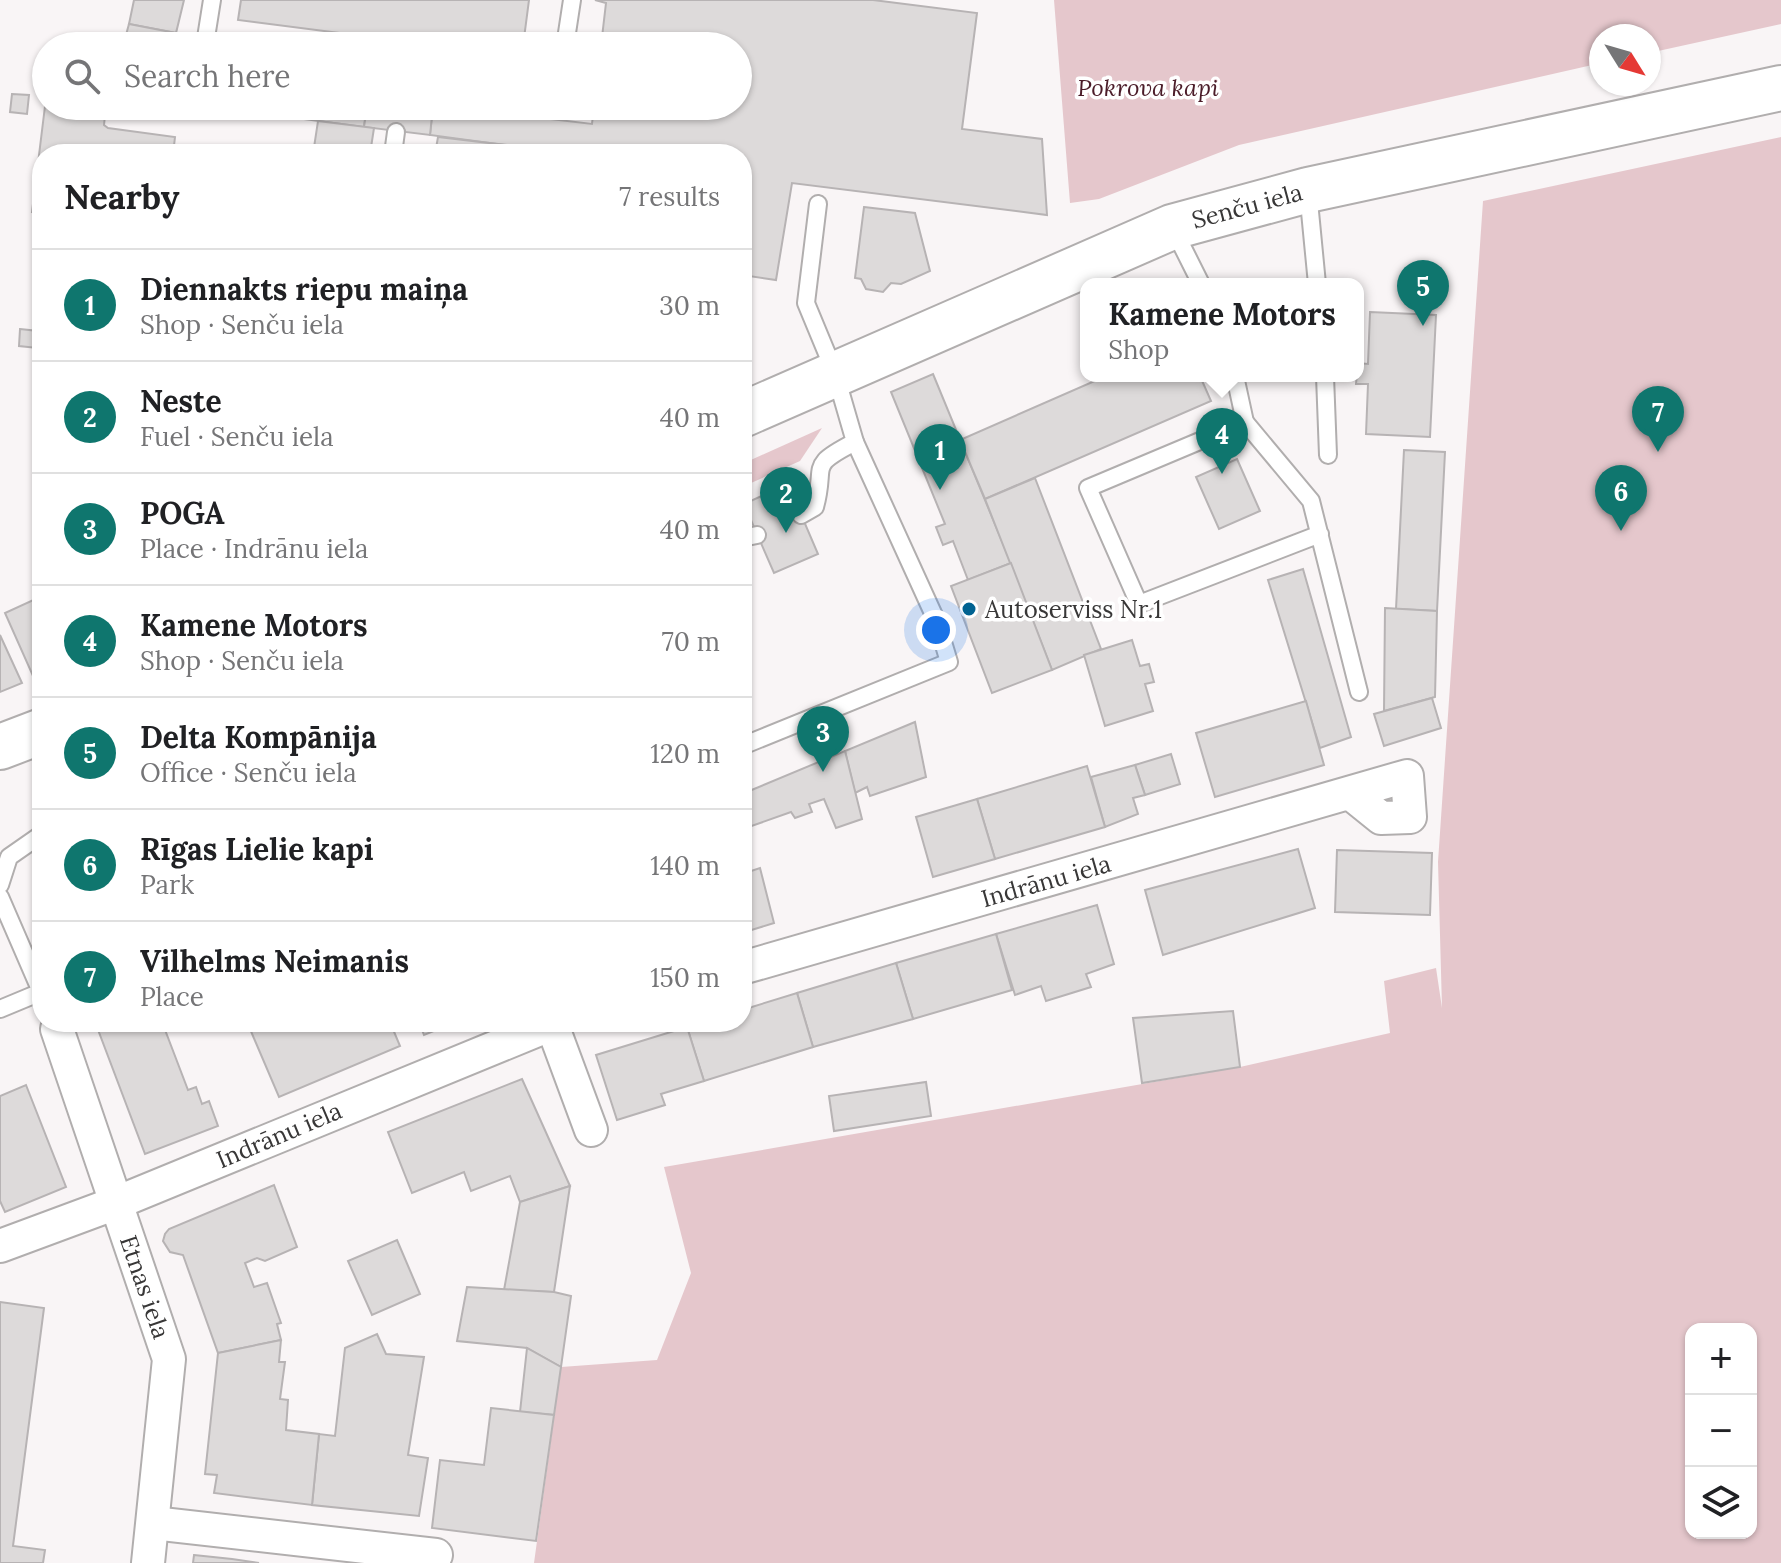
<!DOCTYPE html>
<meta charset="utf-8">
<style>
:root{--surface:#fff;--page:#f6f6f6;--text:#202124;--muted:#757577;--line:#e0e0e0;--accent:#0f766e}
body{margin:0;font-family:Lora,serif;background:var(--page);color:var(--text)}
.controls{position:absolute;right:24px;bottom:24px;display:grid;overflow:hidden;border-radius:16px;box-shadow:0 2px 6px #0004}
.controls button{width:72px;height:72px;display:grid;place-items:center;padding:0;border:0;border-bottom:2px solid var(--line);background:var(--surface);color:var(--text);font:40px sans-serif}
.compass{position:absolute;left:1589px;top:24px;width:72px;height:72px;border-radius:50%;background:var(--surface);box-shadow:0 2px 6px #0004;rotate:127deg}
.you{position:absolute;left:936px;top:630px;width:28px;height:28px;margin:-20px;border:6px solid #fff;border-radius:50%;background:#1a73e8;box-shadow:0 0 0 12px #1a73e833}
.badge{display:grid;place-items:center;width:52px;height:52px;border-radius:50%;background:var(--accent);color:#fff;font-size:26px;font-weight:700}
.pin{position:absolute;translate:-50% -66px;filter:drop-shadow(0 2px 4px #0008)}
.pin::after{content:'';position:absolute;top:42px;width:28px;height:24px;background:inherit;clip-path:polygon(0 0,100% 0,50% 100%)}
.popup{position:absolute;left:1080px;top:278px;width:284px;height:104px;box-sizing:border-box;display:grid;place-content:center;border-radius:16px;background:var(--surface);filter:drop-shadow(0 2px 6px #0005);font-size:26px;white-space:nowrap;color:var(--muted)}
.popup b{font-size:30px;color:var(--text)}
.popup::after{content:'';position:absolute;left:50%;top:100%;margin-left:-16px;border:16px solid transparent;border-top-color:var(--surface)}
.list{margin:0;padding:0;list-style:none}
h2{display:flex;justify-content:space-between;align-items:center;height:104px;margin:0;padding:0 32px;font-size:34px}
h2 small{font-size:26px;font-weight:400;color:var(--muted)}
.list li{display:grid;grid-template-columns:52px 1fr auto;gap:24px;align-items:center;box-sizing:border-box;height:112px;padding:0 32px;border-top:2px solid var(--line)}
.list b{display:block;font-size:30px;white-space:nowrap}
.list p{margin:0;font-size:26px;white-space:nowrap;color:var(--muted)}
.list em{font-size:26px;font-style:normal;color:var(--muted)}
.icon{flex:none;width:44px;height:44px;fill:none;stroke:currentColor;stroke-width:2;stroke-linecap:round;stroke-linejoin:round}
.map{position:relative;flex:none;width:1781px;height:1563px;overflow:hidden}
.search{position:absolute;background:var(--surface);box-shadow:0 2px 6px #0004;left:32px;top:32px;width:720px;height:88px;display:flex;align-items:center;gap:20px;box-sizing:border-box;padding:0 28px;border-radius:44px;color:var(--muted);font-size:30px}
.panel{position:absolute;background:var(--surface);box-shadow:0 2px 6px #0004;left:32px;top:144px;width:720px;height:888px;border-radius:32px}
.map>svg:first-child{display:block}
.green{fill:#e5c7cc;fill-rule:evenodd}
.building{fill:#dddada;stroke:#b7b3b4;stroke-width:2}
.lines{fill:none;stroke-linecap:round;stroke-linejoin:round}
.lane-casing{stroke:#b1aeae;stroke-width:20}
.street-casing{stroke:#b1aeae;stroke-width:36}
.secondary-casing{stroke:#b1aeae;stroke-width:48}
.lane{stroke:#fff;stroke-width:16}
.street{stroke:#fff;stroke-width:32}
.secondary{stroke:#fff;stroke-width:44}
.poi-dot{fill:#006291;stroke:#fff;stroke-width:3}
.labels{text-anchor:middle;dominant-baseline:central;stroke-width:7;stroke-linejoin:round;paint-order:stroke}
.park-label{font-size:24px;font-style:italic;fill:#4b1c29;stroke:#fff}
.street-label{font-size:24px;fill:#383737;stroke:#fff}
.poi-label{font-size:24px;fill:#383737;stroke:#fff;text-anchor:start}
</style>
<div class="map">
<svg width="1781" height="1563" viewBox="0 0 1781 1563">
<rect width="100%" height="100%" fill="#f9f5f6"/>
<g class="green">
<polygon points="1054,0 1781,0 1781,24 1649,53 1649,36 1601,36 1601,63 1239,145 1099,199 1070,203"/>
<path d="M1781 137V1563H534L561 1367 657 1360 691 1273 664 1167 1240 1067 1390 1033 1384 981 1436 968 1442 1008 1438 862 1483 201ZM1691 1329H1751V1533H1691Z"/>
<polygon points="822,428 800,461 742,487 742,464"/>
</g>
<g class="building">
<polygon points="134,0 184,0 176,33 129,24"/>
<polygon points="241,0 529,0 523,46 441,46 238,20"/>
<polygon points="595,0 873,0 977,13 962,129 1042,139 1047,215 792,183 776,280 742,275 742,154 572,154 430,135 433,106 492,106 491,112 592,124 594,106 738,106 738,46 601,46 606,3"/>
<polygon points="129,24 176,33 173,46 123,46"/>
<polygon points="12,94 29,95 27,114 10,112"/>
<polygon points="46,98 46,106 106,106 104,125 108,128 175,137 173,154 42,154 42,213 32,212"/>
<polygon points="204,106 367,106 364,127"/>
<polygon points="367,106 433,106 430,135 364,127"/>
<polygon points="318,121 374,128 370,154 313,154"/>
<polygon points="438,137 506,145 505,154 435,154"/>
<polygon points="864,207 915,213 930,271 901,284 891,283 883,292 866,289 861,279 855,278"/>
<polygon points="1370,312 1436,315 1430,437 1366,434 1368,384 1356,384 1358,363 1368,364"/>
<polygon points="20,329 38,331 37,348 19,346"/>
<polygon points="933,374 1011,563 968,580 953,541 943,545 936,527 945,524 891,392"/>
<polygon points="1106,376 1200,376 1211,401 985,499 960,440"/>
<polygon points="1404,450 1445,452 1437,611 1396,609"/>
<polygon points="1237,459 1260,511 1219,529 1196,477"/>
<polygon points="1035,478 1101,649 1052,670 985,499"/>
<polygon points="788,484 818,554 774,573 744,504"/>
<polygon points="1011,563 1052,670 992,693 951,586"/>
<polygon points="1303,569 1351,737 1320,748 1268,580"/>
<polygon points="42,596 42,672 33,676 5,613"/>
<polygon points="1385,608 1437,611 1435,697 1384,711"/>
<polygon points="0,635 22,683 0,692"/>
<polygon points="1132,640 1140,666 1149,664 1154,682 1145,684 1153,711 1105,726 1084,655"/>
<polygon points="1432,698 1441,728 1384,746 1374,714"/>
<polygon points="1306,701 1324,765 1215,797 1196,733"/>
<polygon points="915,722 926,777 870,796 867,787 855,793 845,751"/>
<polygon points="845,751 862,819 836,828 824,799 809,804 812,812 795,818 791,812 746,828 742,794"/>
<polygon points="1171,754 1180,784 1145,795 1135,765"/>
<polygon points="1135,765 1145,795 1133,798 1138,814 1105,827 1091,777"/>
<polygon points="1087,766 1105,827 995,859 977,799"/>
<polygon points="977,799 995,859 933,877 916,817"/>
<polygon points="1298,849 1315,908 1163,955 1145,890"/>
<polygon points="1337,850 1432,853 1430,915 1335,912"/>
<polygon points="760,868 774,923 742,933 742,874"/>
<polygon points="1097,905 1114,964 1086,974 1091,987 1046,1001 1041,986 1015,995 996,934"/>
<polygon points="996,934 1012,990 913,1019 896,963"/>
<polygon points="896,963 913,1019 813,1047 797,993"/>
<polygon points="797,993 813,1047 704,1081 687,1027 703,1022 742,1022 742,1010"/>
<polygon points="1233,1011 1240,1067 1142,1083 1133,1018"/>
<polygon points="109,1022 162,1022 188,1090 196,1087 202,1104 209,1101 218,1126 145,1154 97,1027"/>
<polygon points="247,1022 390,1022 400,1046 279,1097"/>
<polygon points="419,1022 456,1022 424,1035"/>
<polygon points="687,1027 704,1081 661,1094 665,1105 617,1120 596,1055"/>
<polygon points="522,1079 570,1186 520,1202 510,1176 471,1191 464,1172 412,1193 388,1132"/>
<polygon points="926,1082 931,1116 834,1131 829,1096"/>
<polygon points="26,1085 66,1187 5,1212 0,1201 0,1096"/>
<polygon points="274,1185 297,1247 265,1261 257,1258 245,1263 254,1287 267,1283 281,1323 277,1324 281,1340 218,1353 183,1255 170,1252 163,1241 165,1234 169,1229"/>
<polygon points="570,1186 554,1292 504,1290 520,1202"/>
<polygon points="397,1240 420,1294 372,1315 348,1261"/>
<polygon points="467,1287 554,1292 571,1296 561,1367 527,1348 457,1341"/>
<polygon points="0,1302 44,1308 13,1546 45,1550 43,1563 0,1563"/>
<polygon points="377,1334 386,1354 424,1357 408,1455 428,1458 419,1516 312,1505 319,1434 335,1436 345,1348"/>
<polygon points="281,1340 279,1362 285,1362 280,1399 288,1400 286,1430 319,1434 312,1505 214,1493 217,1475 205,1474 218,1353"/>
<polygon points="527,1348 561,1367 554,1415 520,1412"/>
<polygon points="491,1408 554,1415 536,1541 432,1528 440,1460 484,1465"/>
<polygon points="194,1555 232,1559 259,1563 193,1563"/>
</g>
<g class="lines">
<defs>
<g id="lane">
<polyline points="212,0 205,44 222,46"/>
<polyline points="565,46 572,0"/>
<polyline points="393,154 396,132"/>
<polyline points="1308,191 1317,284"/>
<polyline points="1173,228 1201,284"/>
<polyline points="1235,376 1245,422"/>
<polyline points="1325,376 1328,455"/>
<path d="M801 515 815 507C827 464 806 467 855 442L835 373 806 303 818 204"/>
<polyline points="1320,534 1139,604 1088,488 1245,422 1311,501 1359,692"/>
<polyline points="742,538 757,535"/>
<polyline points="742,746 949,662 937,622 855,442"/>
<polyline points="0,885 9,857 42,834"/>
<polyline points="0,897 42,994"/>
<polyline points="0,1009 41,992"/>
</g>
<g id="street">
<polyline points="742,968 1407,776 1410,817 1381,818 1350,793"/>
<polyline points="551,1022 591,1130"/>
<polyline points="57,1029 169,1359 148,1563"/>
<polyline points="0,1246 116,1203 557,1022"/>
<polyline points="153,1523 436,1555"/>
</g>
<g id="secondary">
<polyline points="742,415 1172,227 1308,190 1781,88"/>
<polyline points="0,747 42,731"/>
</g>
</defs>
<use href="#lane" class="lane-casing"/>
<use href="#street" class="street-casing"/>
<use href="#secondary" class="secondary-casing"/>
<use href="#lane" class="lane"/>
<use href="#street" class="street"/>
<use href="#secondary" class="secondary"/>
</g>
<circle class="poi-dot" cx="969" cy="609" r="8"/>
<g class="labels">
<g class="park-label">
<text x="1148" y="87">Pokrova kapi</text>
</g>
<g class="street-label">
<text transform="translate(1247 206) rotate(-15)">Senču iela</text>
<text transform="translate(1046 881) rotate(-16)">Indrānu iela</text>
<text transform="translate(279 1135) rotate(-23)">Indrānu iela</text>
<text transform="translate(145 1287) rotate(71)">Etnas iela</text>
</g>
<g class="poi-label">
<text x="985" y="609">Autoserviss Nr.1</text>
</g>
</g>
</svg>
<div class="controls">
<button>+</button>
<button>−</button>
<button><svg class="icon" aria-label="layers" viewBox="0 0 24 24"><path d="M12 4l9 5-9 5-9-5zM3 14l9 5 9-5"/></svg></button>
</div>
<svg class="compass" viewBox="-18 -18 36 36"><path d="M0-13l5 13h-10z" fill="#e53935"/><path d="M0 13l5-13h-10z" fill="#757577"/></svg>
<div class="you"></div>
<div class="pin badge" style="left:940px;top:490px">1</div>
<div class="pin badge" style="left:786px;top:533px">2</div>
<div class="pin badge" style="left:823px;top:772px">3</div>
<div class="pin badge" style="left:1222px;top:474px">4</div>
<div class="popup"><b>Kamene Motors</b>Shop</div>
<div class="pin badge" style="left:1423px;top:326px">5</div>
<div class="pin badge" style="left:1621px;top:531px">6</div>
<div class="pin badge" style="left:1658px;top:452px">7</div>
<div class="search"><svg class="icon" aria-label="search" viewBox="0 0 24 24"><circle cx="10" cy="10" r="6"/><path d="M15 15l6 6"/></svg>Search here</div>
<section class="panel">
<h2>Nearby<small>7 results</small></h2>
<ul class="list">
<li><span class="badge">1</span><div><b>Diennakts riepu maiņa</b><p>Shop · Senču iela</p></div><em>30 m</em></li>
<li><span class="badge">2</span><div><b>Neste</b><p>Fuel · Senču iela</p></div><em>40 m</em></li>
<li><span class="badge">3</span><div><b>POGA</b><p>Place · Indrānu iela</p></div><em>40 m</em></li>
<li><span class="badge">4</span><div><b>Kamene Motors</b><p>Shop · Senču iela</p></div><em>70 m</em></li>
<li><span class="badge">5</span><div><b>Delta Kompānija</b><p>Office · Senču iela</p></div><em>120 m</em></li>
<li><span class="badge">6</span><div><b>Rīgas Lielie kapi</b><p>Park</p></div><em>140 m</em></li>
<li><span class="badge">7</span><div><b>Vilhelms Neimanis</b><p>Place</p></div><em>150 m</em></li>
</ul>
</section>
</div>
